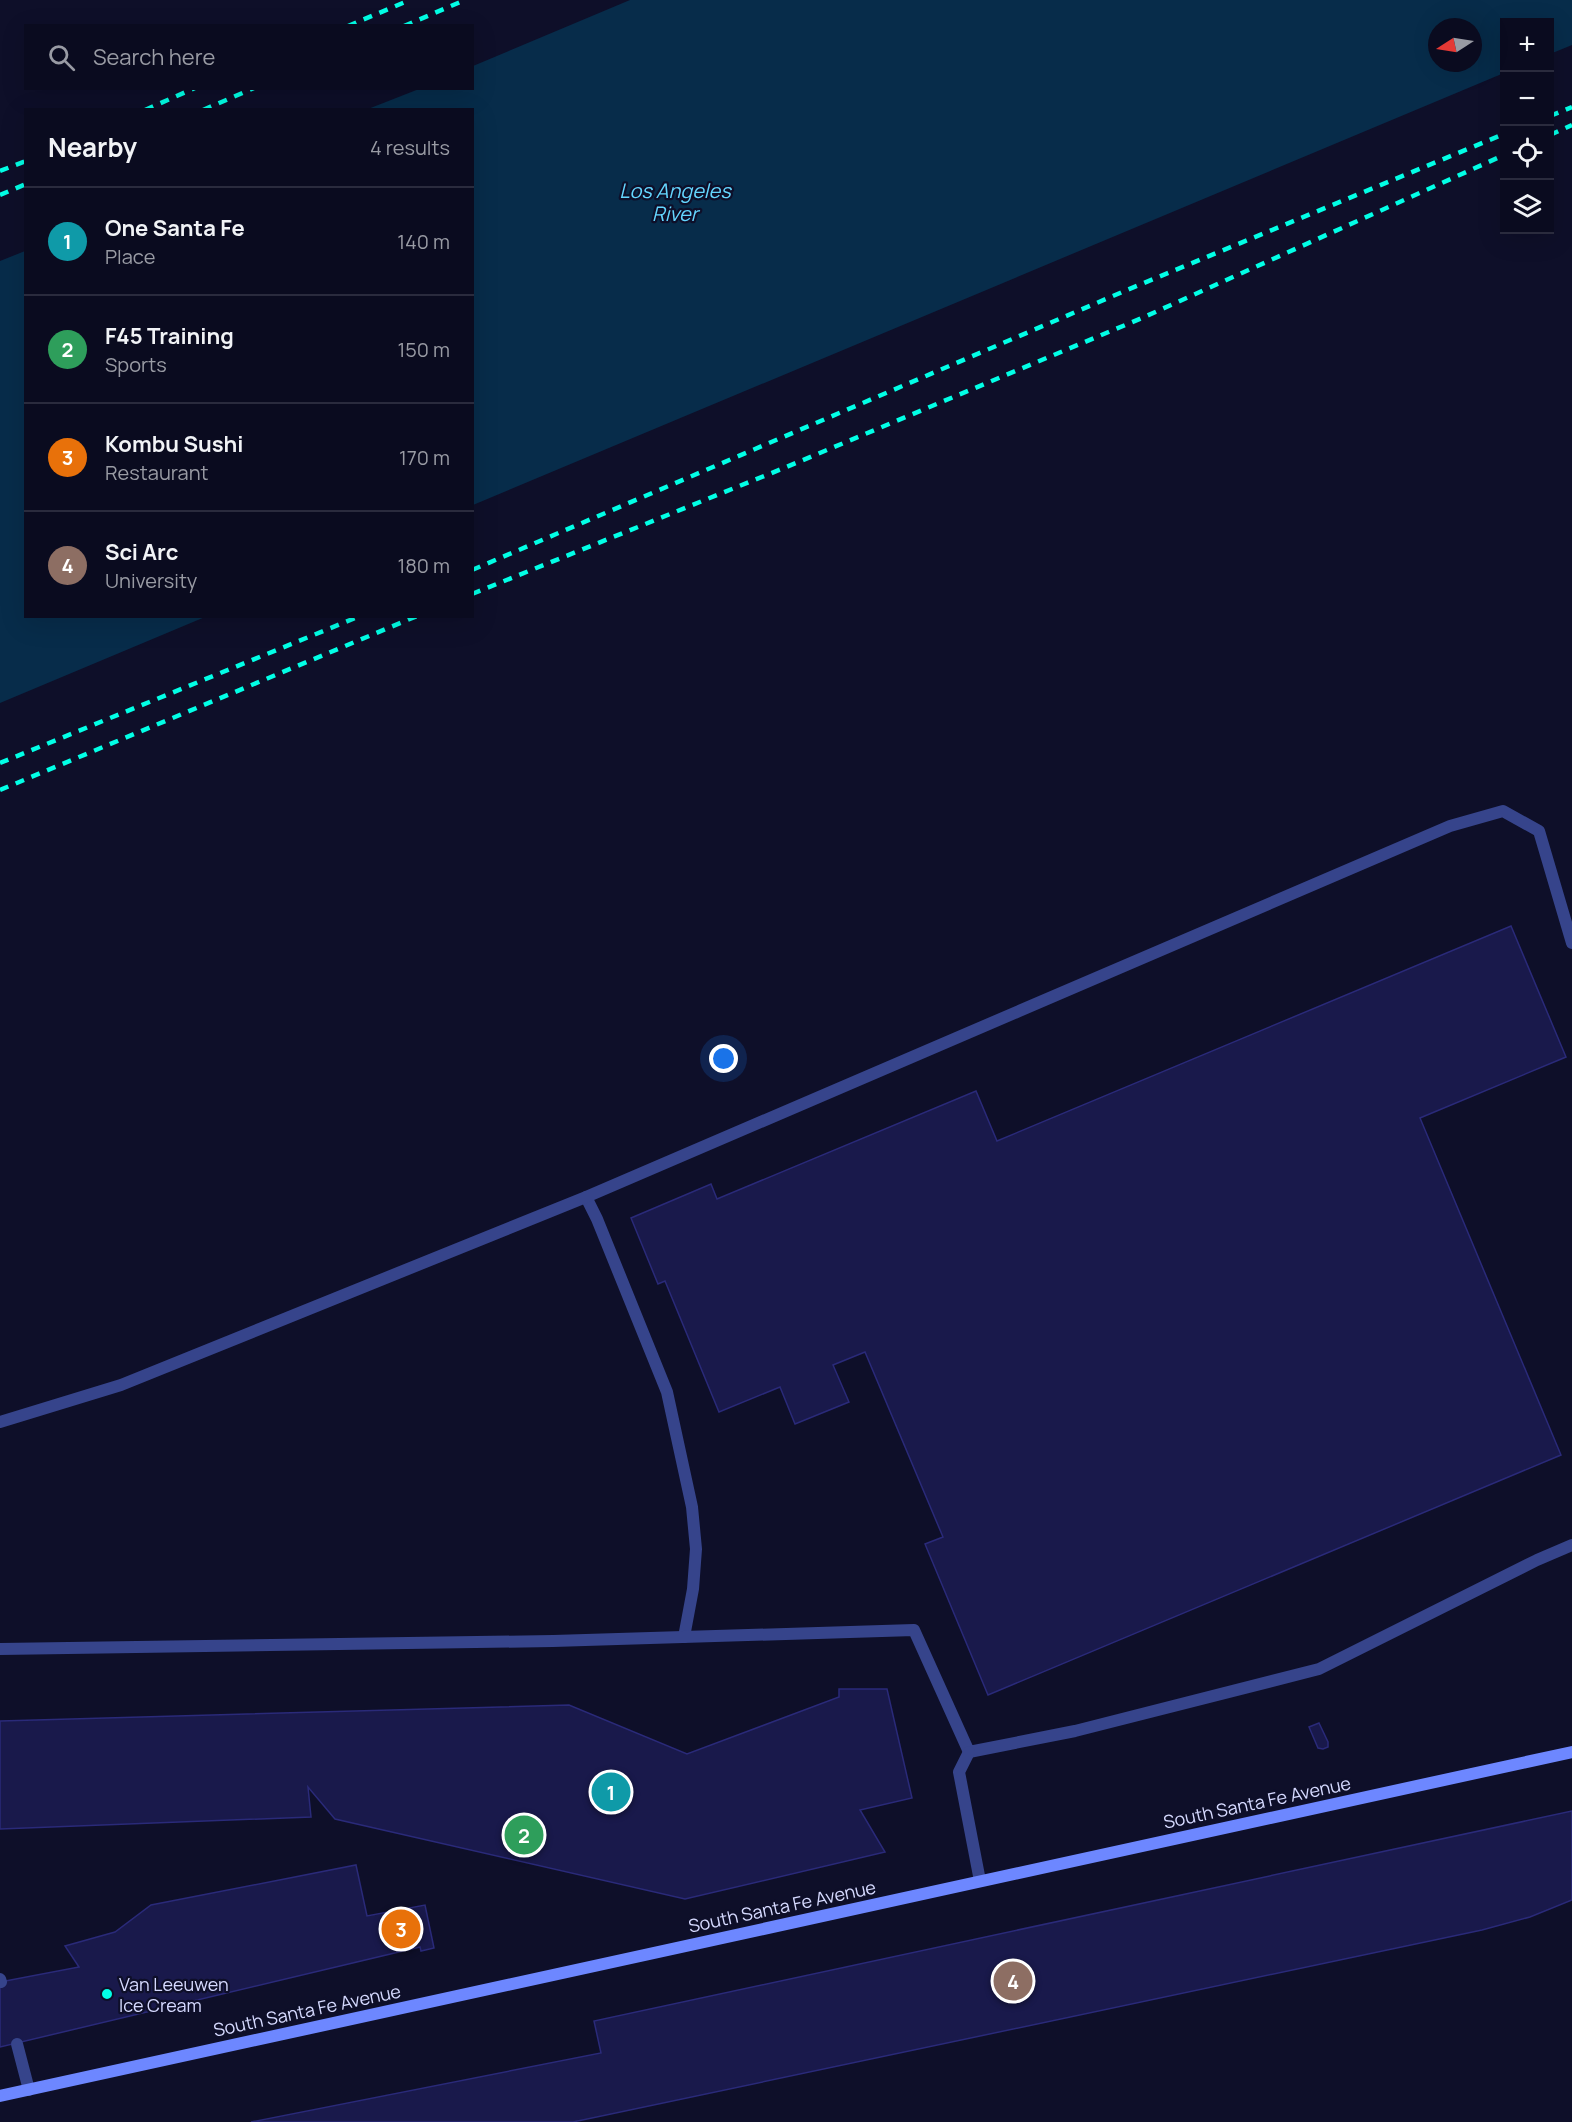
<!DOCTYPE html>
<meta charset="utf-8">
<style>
:root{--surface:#0a0b1f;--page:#131428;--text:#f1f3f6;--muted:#999ba4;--line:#2a2b3d;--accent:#d93025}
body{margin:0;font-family:Manrope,sans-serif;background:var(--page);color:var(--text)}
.controls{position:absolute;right:18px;top:18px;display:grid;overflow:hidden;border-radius:0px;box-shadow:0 6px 24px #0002}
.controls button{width:54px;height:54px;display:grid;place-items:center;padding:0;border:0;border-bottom:2px solid var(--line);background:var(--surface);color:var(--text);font:30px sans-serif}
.compass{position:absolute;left:1428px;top:18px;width:54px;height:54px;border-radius:50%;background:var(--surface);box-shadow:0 6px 24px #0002;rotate:258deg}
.you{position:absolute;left:724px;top:1059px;width:21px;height:21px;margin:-15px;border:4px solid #fff;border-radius:50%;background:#1a73e8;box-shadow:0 0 0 9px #1a73e833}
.badge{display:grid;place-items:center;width:39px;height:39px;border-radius:50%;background:var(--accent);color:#fff;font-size:20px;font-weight:700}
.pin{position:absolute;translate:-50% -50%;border:3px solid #fff;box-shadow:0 2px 6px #0006}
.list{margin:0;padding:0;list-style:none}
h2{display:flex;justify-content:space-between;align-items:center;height:78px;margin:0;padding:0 24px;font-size:26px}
h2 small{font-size:20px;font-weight:400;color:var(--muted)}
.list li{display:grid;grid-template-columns:39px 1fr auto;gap:18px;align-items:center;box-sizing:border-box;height:108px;padding:0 24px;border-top:2px solid var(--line)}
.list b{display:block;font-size:22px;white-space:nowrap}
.list p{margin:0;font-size:20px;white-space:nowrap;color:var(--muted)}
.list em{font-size:20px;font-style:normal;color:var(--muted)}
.icon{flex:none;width:33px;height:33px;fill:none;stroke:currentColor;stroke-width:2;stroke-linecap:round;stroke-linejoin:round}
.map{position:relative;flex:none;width:1572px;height:2122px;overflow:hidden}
.search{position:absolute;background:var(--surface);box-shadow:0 6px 24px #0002;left:24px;top:24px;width:450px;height:66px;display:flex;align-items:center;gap:15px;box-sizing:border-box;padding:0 21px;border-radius:0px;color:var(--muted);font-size:22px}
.panel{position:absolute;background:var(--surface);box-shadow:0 6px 24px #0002;left:24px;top:108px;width:450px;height:510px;border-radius:0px}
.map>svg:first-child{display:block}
.water{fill:#072c4a;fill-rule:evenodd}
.building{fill:#19194b;stroke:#2a2a79;stroke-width:1.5}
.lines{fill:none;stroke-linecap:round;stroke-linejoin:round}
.lane{stroke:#36448b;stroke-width:12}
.secondary{stroke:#6d87ff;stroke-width:12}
.rail{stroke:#02ffe6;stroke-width:4.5;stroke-dasharray:9 8;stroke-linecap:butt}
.poi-dot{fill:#02ffe6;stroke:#0e0f29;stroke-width:2}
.labels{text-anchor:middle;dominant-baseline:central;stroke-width:4.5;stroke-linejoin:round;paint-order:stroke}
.street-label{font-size:18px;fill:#d6daff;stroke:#0e0f29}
.poi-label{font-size:18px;fill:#d6daff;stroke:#0e0f29;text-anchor:start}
.water-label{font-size:20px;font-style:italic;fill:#64d6ff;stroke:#0e0f29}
</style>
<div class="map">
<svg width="1572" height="2122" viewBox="0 0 1572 2122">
<rect width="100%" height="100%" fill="#0e0f29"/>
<g class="water">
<path d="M630 0H1572V45L1550 54V22H1504V73L473 505 472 110 368 109 419 89 472 88 473 66ZM1437 27H1473V63H1437Z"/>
<polygon points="25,251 26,616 205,617 0,703 0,261"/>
</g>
<g class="building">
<polygon points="1511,926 1566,1057 1420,1118 1561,1455 988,1695 925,1544 943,1537 865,1352 833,1365 849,1402 795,1424 780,1387 719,1412 665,1281 658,1284 631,1218 711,1184 717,1199 976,1091 997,1141"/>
<polygon points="839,1689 887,1689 912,1798 860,1810 885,1852 685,1899 335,1819 308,1787 311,1817 0,1829 0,1721 569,1705 687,1754 839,1697"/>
<polygon points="1319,1723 1328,1742 1328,1747 1323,1749 1318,1748 1309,1727"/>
<polygon points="1572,1811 1572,1900 1530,1917 1482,1930 573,2122 251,2122 601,2053 594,2021"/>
<polygon points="356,1865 367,1916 425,1905 434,1948 421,1951 420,1947 0,2047 0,1982 79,1967 65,1946 115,1932 151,1905"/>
</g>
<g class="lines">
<g class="lane">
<polyline points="586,1197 597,1219 667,1392 692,1507 696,1549 693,1589 684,1637"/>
<polyline points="0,1422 121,1385 586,1197 1450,826 1503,811 1539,831 1572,943"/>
<polyline points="0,1649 553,1641 914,1630 969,1752 1075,1731 1319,1669 1537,1560 1572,1545"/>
<polyline points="969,1752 959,1772 980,1881"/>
<polyline points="0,1979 1,1982"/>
<polyline points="17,2044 29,2090"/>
</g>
<polyline class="secondary" points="0,2096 1572,1752"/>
<g class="rail">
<polyline points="348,26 410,0"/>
<polyline points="404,26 465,0"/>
<polyline points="145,110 195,88"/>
<polyline points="203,110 254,88"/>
<polyline points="1550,116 1572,107"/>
<polyline points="1550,135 1572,125"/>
<polyline points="0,171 26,161"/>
<polyline points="0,195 26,184"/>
<polyline points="472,570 1127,290 1504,134"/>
<polyline points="472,594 784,468 1142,318 1504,155"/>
<polyline points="0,763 360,616"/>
<polyline points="0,790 417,616"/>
</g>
</g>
<circle class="poi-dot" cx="107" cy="1994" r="6"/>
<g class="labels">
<g class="street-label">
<text transform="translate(1257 1802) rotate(-12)">South Santa Fe Avenue</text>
<text transform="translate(782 1906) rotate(-12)">South Santa Fe Avenue</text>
<text transform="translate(307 2010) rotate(-12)">South Santa Fe Avenue</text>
</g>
<g class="poi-label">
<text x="119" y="1984">Van Leeuwen<tspan x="119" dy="21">Ice Cream</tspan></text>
</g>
<g class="water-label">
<text x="675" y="190">Los Angeles<tspan x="675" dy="23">River</tspan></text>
</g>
</g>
</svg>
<div class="controls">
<button>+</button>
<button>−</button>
<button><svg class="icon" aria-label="locate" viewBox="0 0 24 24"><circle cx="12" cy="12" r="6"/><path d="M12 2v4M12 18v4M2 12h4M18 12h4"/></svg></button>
<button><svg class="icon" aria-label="layers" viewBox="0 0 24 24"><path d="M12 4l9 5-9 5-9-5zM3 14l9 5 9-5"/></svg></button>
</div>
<svg class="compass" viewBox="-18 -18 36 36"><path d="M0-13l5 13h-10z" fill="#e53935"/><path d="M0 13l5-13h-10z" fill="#999ba4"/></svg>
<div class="you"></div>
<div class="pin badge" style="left:611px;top:1792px;background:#0f9aa8">1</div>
<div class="pin badge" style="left:524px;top:1835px;background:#2e9e5b">2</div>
<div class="pin badge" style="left:401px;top:1929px;background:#e8710a">3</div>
<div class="pin badge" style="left:1013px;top:1981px;background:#8d6e63">4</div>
<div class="search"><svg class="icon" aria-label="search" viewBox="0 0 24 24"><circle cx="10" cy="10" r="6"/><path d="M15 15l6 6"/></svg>Search here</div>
<section class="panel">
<h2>Nearby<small>4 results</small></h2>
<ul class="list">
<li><span class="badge" style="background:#0f9aa8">1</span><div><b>One Santa Fe</b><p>Place</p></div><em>140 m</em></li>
<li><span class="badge" style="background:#2e9e5b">2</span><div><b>F45 Training</b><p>Sports</p></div><em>150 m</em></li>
<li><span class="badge" style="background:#e8710a">3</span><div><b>Kombu Sushi</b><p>Restaurant</p></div><em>170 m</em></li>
<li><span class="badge" style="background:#8d6e63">4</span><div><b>Sci Arc</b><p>University</p></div><em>180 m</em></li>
</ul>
</section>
</div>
